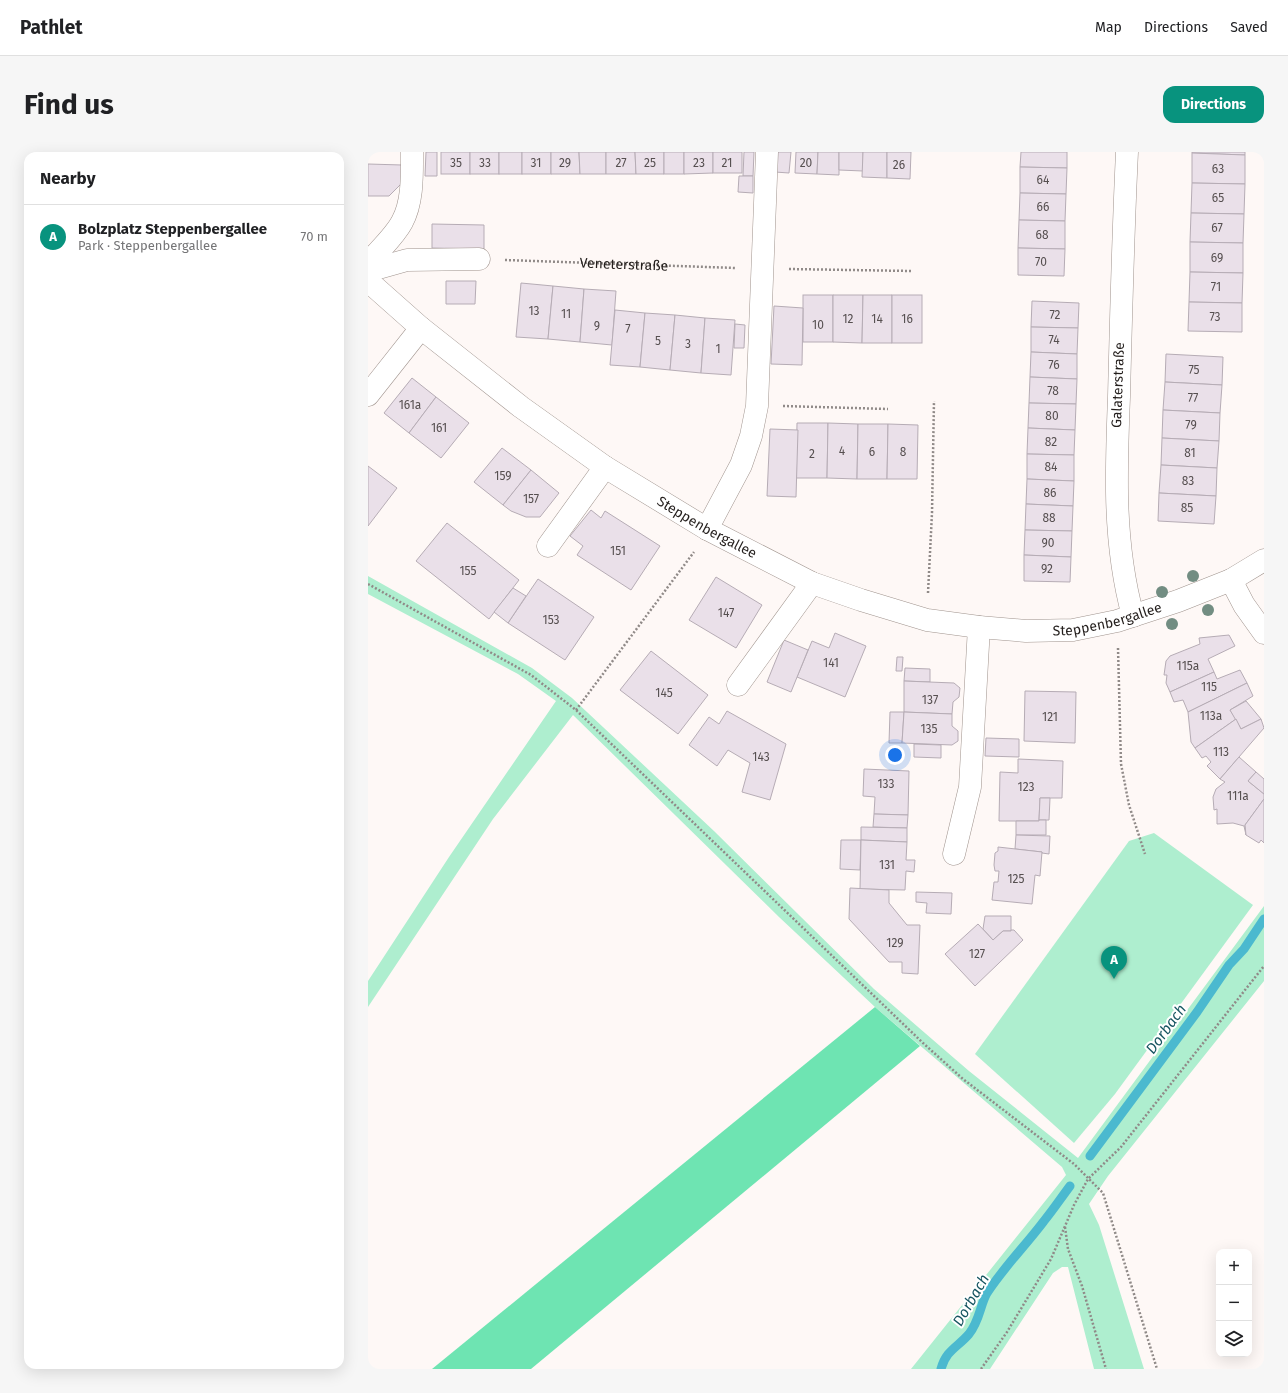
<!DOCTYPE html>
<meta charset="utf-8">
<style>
:root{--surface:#fff;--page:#f6f6f6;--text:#202124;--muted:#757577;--line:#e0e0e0;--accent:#08937e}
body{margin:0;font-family:"Fira Sans",sans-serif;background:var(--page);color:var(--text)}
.controls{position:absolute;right:12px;bottom:12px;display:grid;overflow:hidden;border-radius:8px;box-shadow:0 4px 16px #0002}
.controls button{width:36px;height:36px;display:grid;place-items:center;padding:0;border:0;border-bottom:1px solid var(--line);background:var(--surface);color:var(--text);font:20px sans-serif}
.you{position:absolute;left:527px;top:603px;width:14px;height:14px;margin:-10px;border:3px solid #fff;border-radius:50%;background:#1a73e8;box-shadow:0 0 0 6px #1a73e833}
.badge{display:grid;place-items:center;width:26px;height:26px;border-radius:50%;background:var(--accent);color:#fff;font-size:13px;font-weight:700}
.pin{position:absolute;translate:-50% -33px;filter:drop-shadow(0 1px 2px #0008)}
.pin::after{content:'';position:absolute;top:21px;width:14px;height:12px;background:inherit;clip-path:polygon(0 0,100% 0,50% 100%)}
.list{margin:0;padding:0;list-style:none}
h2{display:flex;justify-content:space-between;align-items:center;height:52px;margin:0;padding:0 16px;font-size:17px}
h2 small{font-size:13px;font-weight:400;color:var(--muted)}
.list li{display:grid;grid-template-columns:26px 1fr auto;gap:12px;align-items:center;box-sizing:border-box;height:64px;padding:0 16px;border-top:1px solid var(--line)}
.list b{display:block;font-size:15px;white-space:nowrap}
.list p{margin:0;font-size:13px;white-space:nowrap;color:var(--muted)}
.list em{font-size:13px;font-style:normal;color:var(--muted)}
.icon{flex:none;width:22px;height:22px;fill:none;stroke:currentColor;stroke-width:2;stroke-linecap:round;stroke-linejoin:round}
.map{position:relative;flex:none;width:896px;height:1217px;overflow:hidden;border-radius:12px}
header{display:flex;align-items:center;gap:24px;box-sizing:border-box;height:56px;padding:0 20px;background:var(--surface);border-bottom:1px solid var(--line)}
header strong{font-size:19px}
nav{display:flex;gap:22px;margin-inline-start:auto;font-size:14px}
.intro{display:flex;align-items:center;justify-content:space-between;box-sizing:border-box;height:96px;padding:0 24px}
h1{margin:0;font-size:28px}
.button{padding:10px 18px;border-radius:12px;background:var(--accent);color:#fff;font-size:14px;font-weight:700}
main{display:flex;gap:24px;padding:0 24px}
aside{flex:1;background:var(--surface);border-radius:12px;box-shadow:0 4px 16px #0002}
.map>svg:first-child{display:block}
.green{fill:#aeeecf}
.forest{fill:#6ee4b2}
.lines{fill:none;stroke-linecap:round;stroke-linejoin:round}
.stream{stroke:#4bb9cf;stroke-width:9}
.building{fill:#eae0e9;stroke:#b6acb5}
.minor-casing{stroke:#a0948e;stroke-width:23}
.path{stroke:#908a88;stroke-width:2.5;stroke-dasharray:2 2;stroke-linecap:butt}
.minor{stroke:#fff;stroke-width:22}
.tree{fill:#728d82}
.labels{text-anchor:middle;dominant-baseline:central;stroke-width:4;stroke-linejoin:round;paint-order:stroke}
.number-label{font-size:12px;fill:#564f50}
.street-label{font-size:14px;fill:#241f1d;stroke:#fff}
.water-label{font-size:15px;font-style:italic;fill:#175561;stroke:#fff}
</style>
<header>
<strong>Pathlet</strong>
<nav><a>Map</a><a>Directions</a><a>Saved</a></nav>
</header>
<div class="intro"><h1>Find us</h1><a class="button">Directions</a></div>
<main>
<aside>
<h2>Nearby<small></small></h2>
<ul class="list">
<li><span class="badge">A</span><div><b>Bolzplatz Steppenbergallee</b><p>Park · Steppenbergallee</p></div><em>70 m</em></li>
</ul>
</aside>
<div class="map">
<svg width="896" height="1217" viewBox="0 0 896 1217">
<rect width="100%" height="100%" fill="#fef8f6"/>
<g class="green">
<polygon points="0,424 164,516 204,546 346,679 506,837 601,919 710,1006 896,754 896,829 740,1024 721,1052 731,1073 776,1217 726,1217 700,1115 694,1115 685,1121 622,1217 543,1217 698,1023 694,1015 507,855 411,765 205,563 125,667 0,855 0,829 81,705 188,549 150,522 0,442"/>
<polygon points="786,681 885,753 747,942 706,991 607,902 761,689"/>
</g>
<polygon class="forest" points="507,855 552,894 163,1217 64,1217"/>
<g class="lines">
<g class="stream">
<polyline points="722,1004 829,860 861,813 876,797 896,767"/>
<path d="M573 1217C578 1198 590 1195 601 1182 612 1168 612 1153 619 1141 636 1115 658 1093 676 1069 685 1058 693 1046 702 1034"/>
</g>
</g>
<g class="building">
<polygon points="58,0 69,0 69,24 57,24"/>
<rect x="73" y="0" width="29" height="22"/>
<rect x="102" y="0" width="29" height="22"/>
<rect x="131" y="0" width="23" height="22"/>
<rect x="154" y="0" width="29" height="22"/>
<polygon points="183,0 211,0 212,22 183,22"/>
<polygon points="211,0 238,0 238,22 212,22"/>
<polygon points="238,0 267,0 268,22 238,22"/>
<polygon points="267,0 296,0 296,22 268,22"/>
<rect x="296" y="0" width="20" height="22"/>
<polygon points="316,0 345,0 345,21 316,22"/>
<rect x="345" y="0" width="29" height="21"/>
<polygon points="376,0 386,0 385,24 375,24"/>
<polygon points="408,0 423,0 421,21 407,20"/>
<polygon points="428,0 450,0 449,22 427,21"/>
<polygon points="450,0 471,0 471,23 449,22"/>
<polygon points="471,0 495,0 495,19 471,18"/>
<polygon points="495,0 519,0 519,26 494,25"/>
<polygon points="519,0 543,0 542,27 519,26"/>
<polygon points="653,0 699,0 699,16 652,15"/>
<polygon points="824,0 877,0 877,3 824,1"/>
<polygon points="824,1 877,3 877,32 824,31"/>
<polygon points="0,12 34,13 33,32 21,44 0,44"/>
<polygon points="652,15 699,16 698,42 652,41"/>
<polygon points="371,24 385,24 385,41 370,40"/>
<polygon points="824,31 877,32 876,62 823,61"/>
<polygon points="652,41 698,42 697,69 651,68"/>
<polygon points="823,61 876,62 875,91 822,90"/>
<polygon points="651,68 697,69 697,97 650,96"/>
<polygon points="64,72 116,73 116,97 64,96"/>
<polygon points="822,90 875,91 875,121 822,120"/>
<polygon points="650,96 697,97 696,124 650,123"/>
<polygon points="822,120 875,121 874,151 821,150"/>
<polygon points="78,129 108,129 107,152 78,152"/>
<polygon points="153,131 185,134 180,187 148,185"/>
<polygon points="185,134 216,137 212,190 180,187"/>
<polygon points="216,137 248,139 244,193 212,190"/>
<rect x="435" y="143" width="30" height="47"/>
<polygon points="465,143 495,143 494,191 465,190"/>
<polygon points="495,143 524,143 524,191 494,191"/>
<rect x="524" y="143" width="30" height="48"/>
<polygon points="664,149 711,151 710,176 663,175"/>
<polygon points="821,150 874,151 874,180 820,179"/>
<polygon points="406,154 435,156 434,213 403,212"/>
<polygon points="247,158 277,161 272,215 242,213"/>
<polygon points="277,161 307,163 302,218 272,215"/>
<polygon points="307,163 337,166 333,221 302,218"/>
<polygon points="337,166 367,168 363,223 333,221"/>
<polygon points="367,172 377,173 376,196 366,196"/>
<polygon points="663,175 710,176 709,202 663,200"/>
<polygon points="663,200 709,202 709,227 662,225"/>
<polygon points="798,202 855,205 854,233 797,230"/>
<polygon points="662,225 709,227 708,252 661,251"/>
<polygon points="44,226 68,245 41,281 16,261"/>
<polygon points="797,230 854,233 852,261 795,258"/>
<polygon points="68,245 101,271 73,306 41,281"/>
<polygon points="661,251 708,252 707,278 660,276"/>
<polygon points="795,258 852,261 851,289 794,286"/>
<polygon points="429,271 460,271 459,326 428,326"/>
<polygon points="460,271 490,272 489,327 459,326"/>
<polygon points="490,272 520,272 519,327 489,327"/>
<polygon points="520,272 550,273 549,327 519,327"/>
<polygon points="660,276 707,278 706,303 659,302"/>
<polygon points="402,277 430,278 428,345 399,344"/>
<polygon points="794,286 851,289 849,316 793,313"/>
<polygon points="134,296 163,318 135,353 106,330"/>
<polygon points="659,302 706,303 706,329 659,327"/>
<polygon points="793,313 849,316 848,344 791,341"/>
<polygon points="0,314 29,336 0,374"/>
<polygon points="163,318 191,341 172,365 158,365 143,359 135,353"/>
<polygon points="659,327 706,329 705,354 658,352"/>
<polygon points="791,341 848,344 846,372 790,369"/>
<polygon points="658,352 705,354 704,379 657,378"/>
<polygon points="223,358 233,366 237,359 292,394 263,438 209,403 215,394 202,384"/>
<polygon points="79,371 151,428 121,467 48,409"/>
<polygon points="657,378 704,379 703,405 656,403"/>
<polygon points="656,403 703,405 702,430 656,429"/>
<polygon points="348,425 394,453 368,496 321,468"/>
<polygon points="170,427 226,465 197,508 140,471"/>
<polygon points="145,436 158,444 140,471 126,460"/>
<polygon points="467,481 498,494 477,545 429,525 444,489 461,496"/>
<polygon points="861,483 867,494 840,507 846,520 802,540 798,531 799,523 796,523 798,509 802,504 832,492 831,486"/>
<polygon points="416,488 440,498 423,540 399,530"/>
<polygon points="283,499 340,543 310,582 252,538"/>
<polygon points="529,505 535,505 534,519 528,519"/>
<polygon points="537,516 562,517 562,530 536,529"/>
<polygon points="872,518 879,531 820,560 815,548 806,550 802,540 846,520 849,527"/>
<polygon points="536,529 586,531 592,536 591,545 585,550 584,562 536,560"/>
<polygon points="879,531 885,544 862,558 868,567 827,596 823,590 820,560"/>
<polygon points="657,539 708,540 707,591 656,589"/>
<polygon points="878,549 893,567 873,577 862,558"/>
<polygon points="359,559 418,592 402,648 374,640 382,611 360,598 349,614 321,593 341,565 351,572"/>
<polygon points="522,560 536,560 534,591 521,591"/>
<polygon points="536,560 584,562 584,574 590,579 590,589 584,593 534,591"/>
<polygon points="868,567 873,577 893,567 896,576 852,627 839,614 843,610 838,604 834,606 827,596"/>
<polygon points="618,586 651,587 651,605 617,604"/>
<polygon points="546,592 573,593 573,606 546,605"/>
<polygon points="871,605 888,620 880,629 896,642 896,647 877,673 878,683 876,674 865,671 849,672 849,657 846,658 845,645 848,637 857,630 852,627"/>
<polygon points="650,607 695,609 694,646 672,646 671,669 631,669 632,620 650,621"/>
<polygon points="496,617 541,619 540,663 506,662 507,645 495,644"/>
<polygon points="888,620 896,627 896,642 880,629"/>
<polygon points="672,646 682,646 681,668 671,668"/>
<polygon points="896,647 896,691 893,688 891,691 878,683 877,673"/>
<polygon points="506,662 540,663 539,676 505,675"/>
<polygon points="671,668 678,668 678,683 648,683 648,669 671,669"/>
<polygon points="493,675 539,676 539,690 493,688"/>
<polygon points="648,683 682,684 681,702 674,701 674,700 647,697"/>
<polygon points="473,688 493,688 492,718 472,717"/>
<polygon points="493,688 539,690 538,708 547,708 546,720 538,719 537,738 492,737"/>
<polygon points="630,695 674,700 672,724 667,723 664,752 624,748 626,730 630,730 631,719 627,719 626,713 627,701 630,699"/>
<polygon points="482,736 521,738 521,751 539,773 552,773 550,822 534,821 534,810 521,810 481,767"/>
<polygon points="548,740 584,741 583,762 558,761 559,751 548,750"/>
<polygon points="617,764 643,764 643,779 635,779 625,788 615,777"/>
<polygon points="610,772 625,788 635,779 643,779 643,778 646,778 655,788 607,834 577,802"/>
</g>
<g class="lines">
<defs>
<g id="minor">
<path d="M759 0C755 82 753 163 751 245 748 319 745 391 765 464"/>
<path d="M0 111C11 98 26 85 34 70 45 50 44 23 44 0"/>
<polyline points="0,119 39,108 111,107"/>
<path id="s2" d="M0 129 53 176 153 255 237 315 339 377 444 431 493 448 559 468 611 475 658 479 705 478 749 469 810 449 863 428 896 408"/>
<polyline points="0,243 53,176"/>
<polyline points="339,377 373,313 383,284 389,254 399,0"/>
<polyline points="180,394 237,315"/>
<polyline points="863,428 876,453 896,481"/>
<polyline points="370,533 444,431"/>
<polyline points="586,702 602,635 611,475"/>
</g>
</defs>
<use href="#minor" class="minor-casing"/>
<g class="path">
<path id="s1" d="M137 108 368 116"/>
<polyline points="421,117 544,119"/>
<polyline points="415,254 520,257"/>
<polyline points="0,432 163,523 208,558 555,891 595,927 706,1012 735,1041 789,1217"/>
<polyline points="560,441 564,361 566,249"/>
<polyline points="750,496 753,612 761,653 777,702"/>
<polyline points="208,558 326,400"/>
<polyline points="697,1075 700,1097 714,1134 738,1217"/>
<polyline points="613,1217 639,1180 683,1107 706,1053 720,1027 753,995 896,814"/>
</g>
<use href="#minor" class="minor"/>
</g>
<g class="tree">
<circle cx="825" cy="424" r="6"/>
<circle cx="794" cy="440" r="6"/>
<circle cx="840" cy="458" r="6"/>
<circle cx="804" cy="472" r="6"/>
</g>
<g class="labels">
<g class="number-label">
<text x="88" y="11">35</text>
<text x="117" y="11">33</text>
<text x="168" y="11">31</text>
<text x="197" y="11">29</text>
<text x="253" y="11">27</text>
<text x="282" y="11">25</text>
<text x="331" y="11">23</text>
<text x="359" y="11">21</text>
<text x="438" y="11">20</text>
<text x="531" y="13">26</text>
<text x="850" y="17">63</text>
<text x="675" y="28">64</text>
<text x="850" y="46">65</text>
<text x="675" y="55">66</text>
<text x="849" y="76">67</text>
<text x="674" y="83">68</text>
<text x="849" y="106">69</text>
<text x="673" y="110">70</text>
<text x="848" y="135">71</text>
<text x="166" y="159">13</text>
<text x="198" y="162">11</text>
<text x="687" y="163">72</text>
<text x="847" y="165">73</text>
<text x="480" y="167">12</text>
<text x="509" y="167">14</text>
<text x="539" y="167">16</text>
<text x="450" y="173">10</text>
<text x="229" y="174">9</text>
<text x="260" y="177">7</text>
<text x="686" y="188">74</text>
<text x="290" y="189">5</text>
<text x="320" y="192">3</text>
<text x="350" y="197">1</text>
<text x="686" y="213">76</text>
<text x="826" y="218">75</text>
<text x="685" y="239">78</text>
<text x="825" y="246">77</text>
<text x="42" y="253">161a</text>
<text x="684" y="264">80</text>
<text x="823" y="273">79</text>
<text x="71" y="276">161</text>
<text x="683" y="290">82</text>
<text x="474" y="299">4</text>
<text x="504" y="300">6</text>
<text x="535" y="300">8</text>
<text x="822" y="301">81</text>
<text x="444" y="302">2</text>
<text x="683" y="315">84</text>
<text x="135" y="324">159</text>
<text x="820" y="329">83</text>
<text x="682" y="341">86</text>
<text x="163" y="347">157</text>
<text x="819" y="356">85</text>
<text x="681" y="366">88</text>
<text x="680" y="391">90</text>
<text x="250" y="399">151</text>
<text x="679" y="417">92</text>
<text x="100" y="419">155</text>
<text x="358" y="461">147</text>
<text x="183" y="468">153</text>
<text x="463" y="511">141</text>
<text x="820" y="514">115a</text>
<text x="841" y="535">115</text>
<text x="296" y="541">145</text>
<text x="562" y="548">137</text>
<text x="843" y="564">113a</text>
<text x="682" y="565">121</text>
<text x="561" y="577">135</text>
<text x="853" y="600">113</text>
<text x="393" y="605">143</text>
<text x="518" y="632">133</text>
<text x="658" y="635">123</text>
<text x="870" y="644">111a</text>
<text x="519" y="713">131</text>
<text x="648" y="727">125</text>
<text x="527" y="791">129</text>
<text x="609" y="802">127</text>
</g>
<g class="street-label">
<text stroke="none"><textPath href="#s1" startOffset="119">Veneterstraße</textPath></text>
<text transform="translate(750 233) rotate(-88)">Galaterstraße</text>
<text stroke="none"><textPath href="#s2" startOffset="420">Steppenbergallee</textPath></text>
<text stroke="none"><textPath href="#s2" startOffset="842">Steppenbergallee</textPath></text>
</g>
<g class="water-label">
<text transform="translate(798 877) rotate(-54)">Dorbach</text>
<text transform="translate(603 1148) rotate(-60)">Dorbach</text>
</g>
</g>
</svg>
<div class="controls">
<button>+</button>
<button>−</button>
<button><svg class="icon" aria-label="layers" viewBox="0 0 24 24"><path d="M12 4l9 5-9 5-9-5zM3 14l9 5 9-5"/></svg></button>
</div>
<div class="you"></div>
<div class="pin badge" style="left:746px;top:827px">A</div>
</div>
</main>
